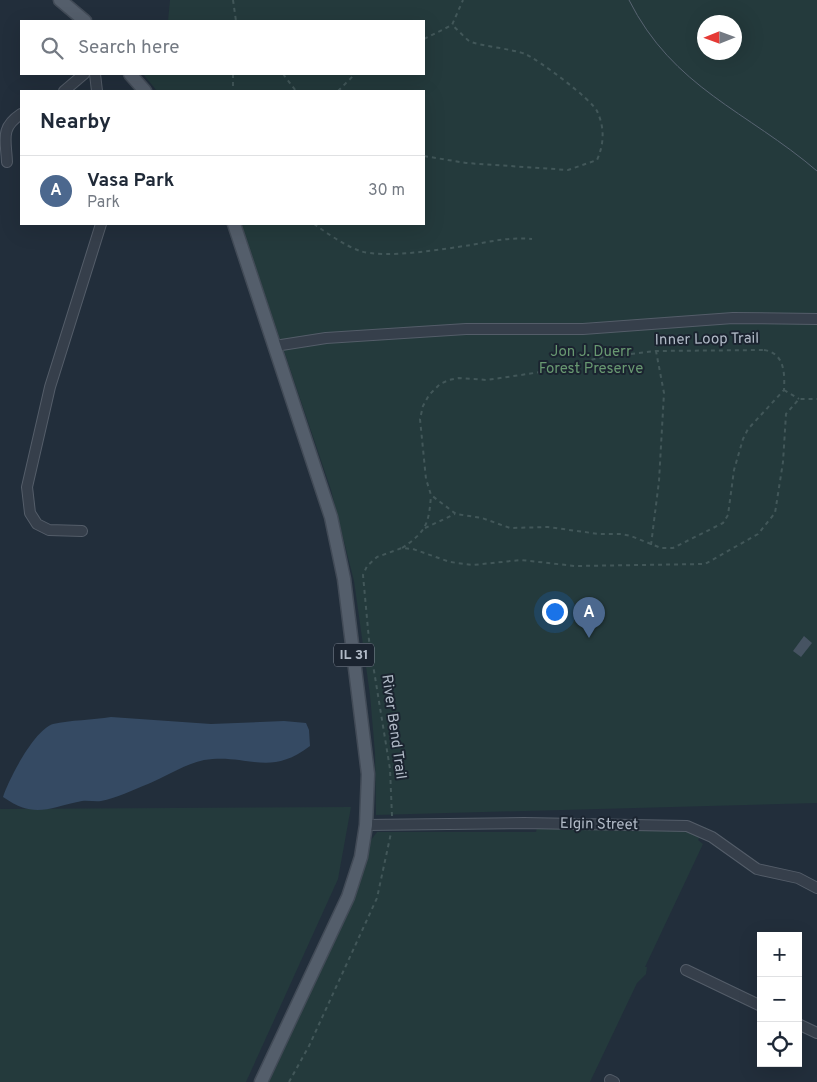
<!DOCTYPE html>
<meta charset="utf-8">
<style>
:root{--surface:#fff;--page:#f6f6f7;--text:#1f2937;--muted:#747a83;--line:#e0e1e3;--accent:#4c688e}
body{margin:0;font-family:Overpass,sans-serif;background:var(--page);color:var(--text)}
.controls{position:absolute;right:15px;bottom:15px;display:grid;overflow:hidden;border-radius:0px;box-shadow:0 5px 20px #0002}
.controls button{width:45px;height:45px;display:grid;place-items:center;padding:0;border:0;border-bottom:1px solid var(--line);background:var(--surface);color:var(--text);font:25px sans-serif}
.compass{position:absolute;left:697px;top:15px;width:45px;height:45px;border-radius:50%;background:var(--surface);box-shadow:0 5px 20px #0002;rotate:269deg}
.you{position:absolute;left:554px;top:611px;width:18px;height:18px;margin:-12px;border:4px solid #fff;border-radius:50%;background:#1a73e8;box-shadow:0 0 0 8px #1a73e833}
.badge{display:grid;place-items:center;width:32px;height:32px;border-radius:50%;background:var(--accent);color:#fff;font-size:16px;font-weight:700}
.pin{position:absolute;translate:-50% -41px;filter:drop-shadow(0 1px 2px #0008)}
.pin::after{content:'';position:absolute;top:26px;width:18px;height:15px;background:inherit;clip-path:polygon(0 0,100% 0,50% 100%)}
.list{margin:0;padding:0;list-style:none}
h2{display:flex;justify-content:space-between;align-items:center;height:65px;margin:0;padding:0 20px;font-size:21px}
h2 small{font-size:16px;font-weight:400;color:var(--muted)}
.list li{display:grid;grid-template-columns:32px 1fr auto;gap:15px;align-items:center;box-sizing:border-box;height:70px;padding:0 20px;border-top:1px solid var(--line)}
.list b{display:block;font-size:19px;white-space:nowrap}
.list p{margin:0;font-size:16px;white-space:nowrap;color:var(--muted)}
.list em{font-size:16px;font-style:normal;color:var(--muted)}
.icon{flex:none;width:28px;height:28px;fill:none;stroke:currentColor;stroke-width:2;stroke-linecap:round;stroke-linejoin:round}
.map{position:relative;flex:none;width:817px;height:1082px;overflow:hidden}
.search{position:absolute;background:var(--surface);box-shadow:0 5px 20px #0002;left:20px;top:20px;width:405px;height:55px;display:flex;align-items:center;gap:12px;box-sizing:border-box;padding:0 18px;border-radius:0px;color:var(--muted);font-size:19px}
.panel{position:absolute;background:var(--surface);box-shadow:0 5px 20px #0002;left:20px;top:90px;width:405px;height:135px;border-radius:0px}
.map>svg:first-child{display:block}
.green{fill:#243a3c;fill-rule:evenodd}
.water{fill:#354a63}
.building{fill:#465362}
.lines{fill:none;stroke-linecap:round;stroke-linejoin:round}
.minor-casing{stroke:#545d69;stroke-width:12}
.major-casing{stroke:#424b57;stroke-width:15}
.path{stroke:#425759;stroke-width:2;stroke-dasharray:4 4;stroke-linecap:butt}
.minor{stroke:#363f4b;stroke-width:10}
.major{stroke:#545e6b;stroke-width:12}
.tram{stroke:#586472;stroke-width:1}
.labels{text-anchor:middle;dominant-baseline:central;stroke-width:4;stroke-linejoin:round;paint-order:stroke}
.shield{fill:#1b2430;stroke:#848d9a;stroke-width:1}
.shield-label{font-size:14px;font-weight:bold;fill:#b1bac7}
.street-label{font-size:15px;fill:#b1bac7;stroke:#1b2430}
.park-label{font-size:15px;fill:#689871;stroke:#1b2430}
</style>
<div class="map">
<svg width="817" height="1082" viewBox="0 0 817 1082">
<rect width="100%" height="100%" fill="#222e3b"/>
<g class="green">
<path d="M170 0H817V803L376 815 375 753 370 695 354 581 331 490 241 224H424V91H157L143 74H424V21H168ZM704 22H734V52H704Z"/>
<polygon points="351,807 338,879 246,1082 0,1082 0,809"/>
<polygon points="537,827 706,827 698,840 703,844 645,967 647,967 646,974 637,983 590,1082 269,1082 324,961 371,840 377,832 536,832"/>
</g>
<path class="water" d="M111 717 211 724 284 721 306 723 309 730 310 746C268 778 248 753 204 760 185 764 165 777 148 784 133 790 116 798 101 801 95 802 88 800 82 801 47 808 35 819 3 797 9 779 34 730 53 724 70 720 93 720 111 717Z"/>
<polygon class="building" points="804,636 812,643 801,657 793,651"/>
<g class="lines">
<defs>
<g id="minor">
<polyline points="95,74 97,91"/>
<polyline points="64,91 84,74"/>
<path d="M7 162C6 139 0 128 21 114"/>
<polyline points="275,346 326,338 466,329 583,329 733,318 817,319"/>
<polyline points="82,531 49,530 37,524 30,513 27,487 50,387 101,224"/>
<polyline points="366,825 524,823 687,826 712,837 757,869 798,878 817,888"/>
<polyline points="686,970 761,1006"/>
<polyline points="798,1024 817,1033"/>
<polyline points="610,1080 614,1082"/>
</g>
<g id="major">
<polyline points="60,0 85,21"/>
<polyline points="130,74 145,91"/>
<polyline points="234,224 331,517 344,579 368,774 366,825 361,857 348,897 261,1082"/>
</g>
</defs>
<use href="#minor" class="minor-casing"/>
<use href="#major" class="major-casing"/>
<g class="path">
<polyline points="233,0 236,21"/>
<polyline points="424,39 452,25 463,0"/>
<polyline points="233,74 233,91"/>
<polyline points="283,74 296,91"/>
<polyline points="338,91 355,74"/>
<path d="M424 156 466 163 568 170 597 160C604 144 605 128 597 111 591 99 539 60 525 54 513 49 475 45 469 41 463 36 458 30 452 25"/>
<path d="M314 224C328 234 344 245 360 251 386 259 444 249 471 245 492 241 511 237 532 239"/>
<path d="M764 350C784 353 785 372 784 390L748 429 743 439 734 470 728 515 723 523 673 548H661L631 536 621 534H599L548 527 510 528 482 518 456 514 431 495 426 479 420 419 423 406 429 395 440 384 449 380 459 378 487 380 554 370 598 358 656 351Z"/>
<polyline points="784,390 799,399"/>
<polyline points="425,528 455,514"/>
<polyline points="651,545 659,481 664,393 656,351 656,334"/>
<path d="M402 548C426 532 429 524 431 495"/>
<polyline points="392,816 390,769 369,640 363,575 367,566 377,557 402,548 413,549 450,562 473,565 521,560 575,566 705,564 758,534 775,513 783,462 786,414 799,399 817,399"/>
<polyline points="289,1082 309,1046 377,898 391,833"/>
</g>
<use href="#minor" class="minor"/>
<use href="#major" class="major"/>
<path class="tram" d="M629 0C673 88 747 111 817 171"/>
</g>
<g class="labels">
<rect class="shield" x="334" y="643.5" width="40" height="23" rx="4"/>
<g class="shield-label">
<text x="354" y="655">IL 31</text>
</g>
<g class="street-label">
<text transform="translate(707 340) rotate(-1)">Inner Loop Trail</text>
<text transform="translate(393 727) rotate(82)">River Bend Trail</text>
<text transform="translate(599 825) rotate(1)">Elgin Street</text>
</g>
<g class="park-label">
<text x="591" y="352">Jon J. Duerr<tspan x="591" dy="17">Forest Preserve</tspan></text>
</g>
</g>
</svg>
<div class="controls">
<button>+</button>
<button>−</button>
<button><svg class="icon" aria-label="locate" viewBox="0 0 24 24"><circle cx="12" cy="12" r="6"/><path d="M12 2v4M12 18v4M2 12h4M18 12h4"/></svg></button>
</div>
<svg class="compass" viewBox="-18 -18 36 36"><path d="M0-13l5 13h-10z" fill="#e53935"/><path d="M0 13l5-13h-10z" fill="#747a83"/></svg>
<div class="you"></div>
<div class="pin badge" style="left:589px;top:638px">A</div>
<div class="search"><svg class="icon" aria-label="search" viewBox="0 0 24 24"><circle cx="10" cy="10" r="6"/><path d="M15 15l6 6"/></svg>Search here</div>
<section class="panel">
<h2>Nearby<small></small></h2>
<ul class="list">
<li><span class="badge">A</span><div><b>Vasa Park</b><p>Park</p></div><em>30 m</em></li>
</ul>
</section>
</div>
